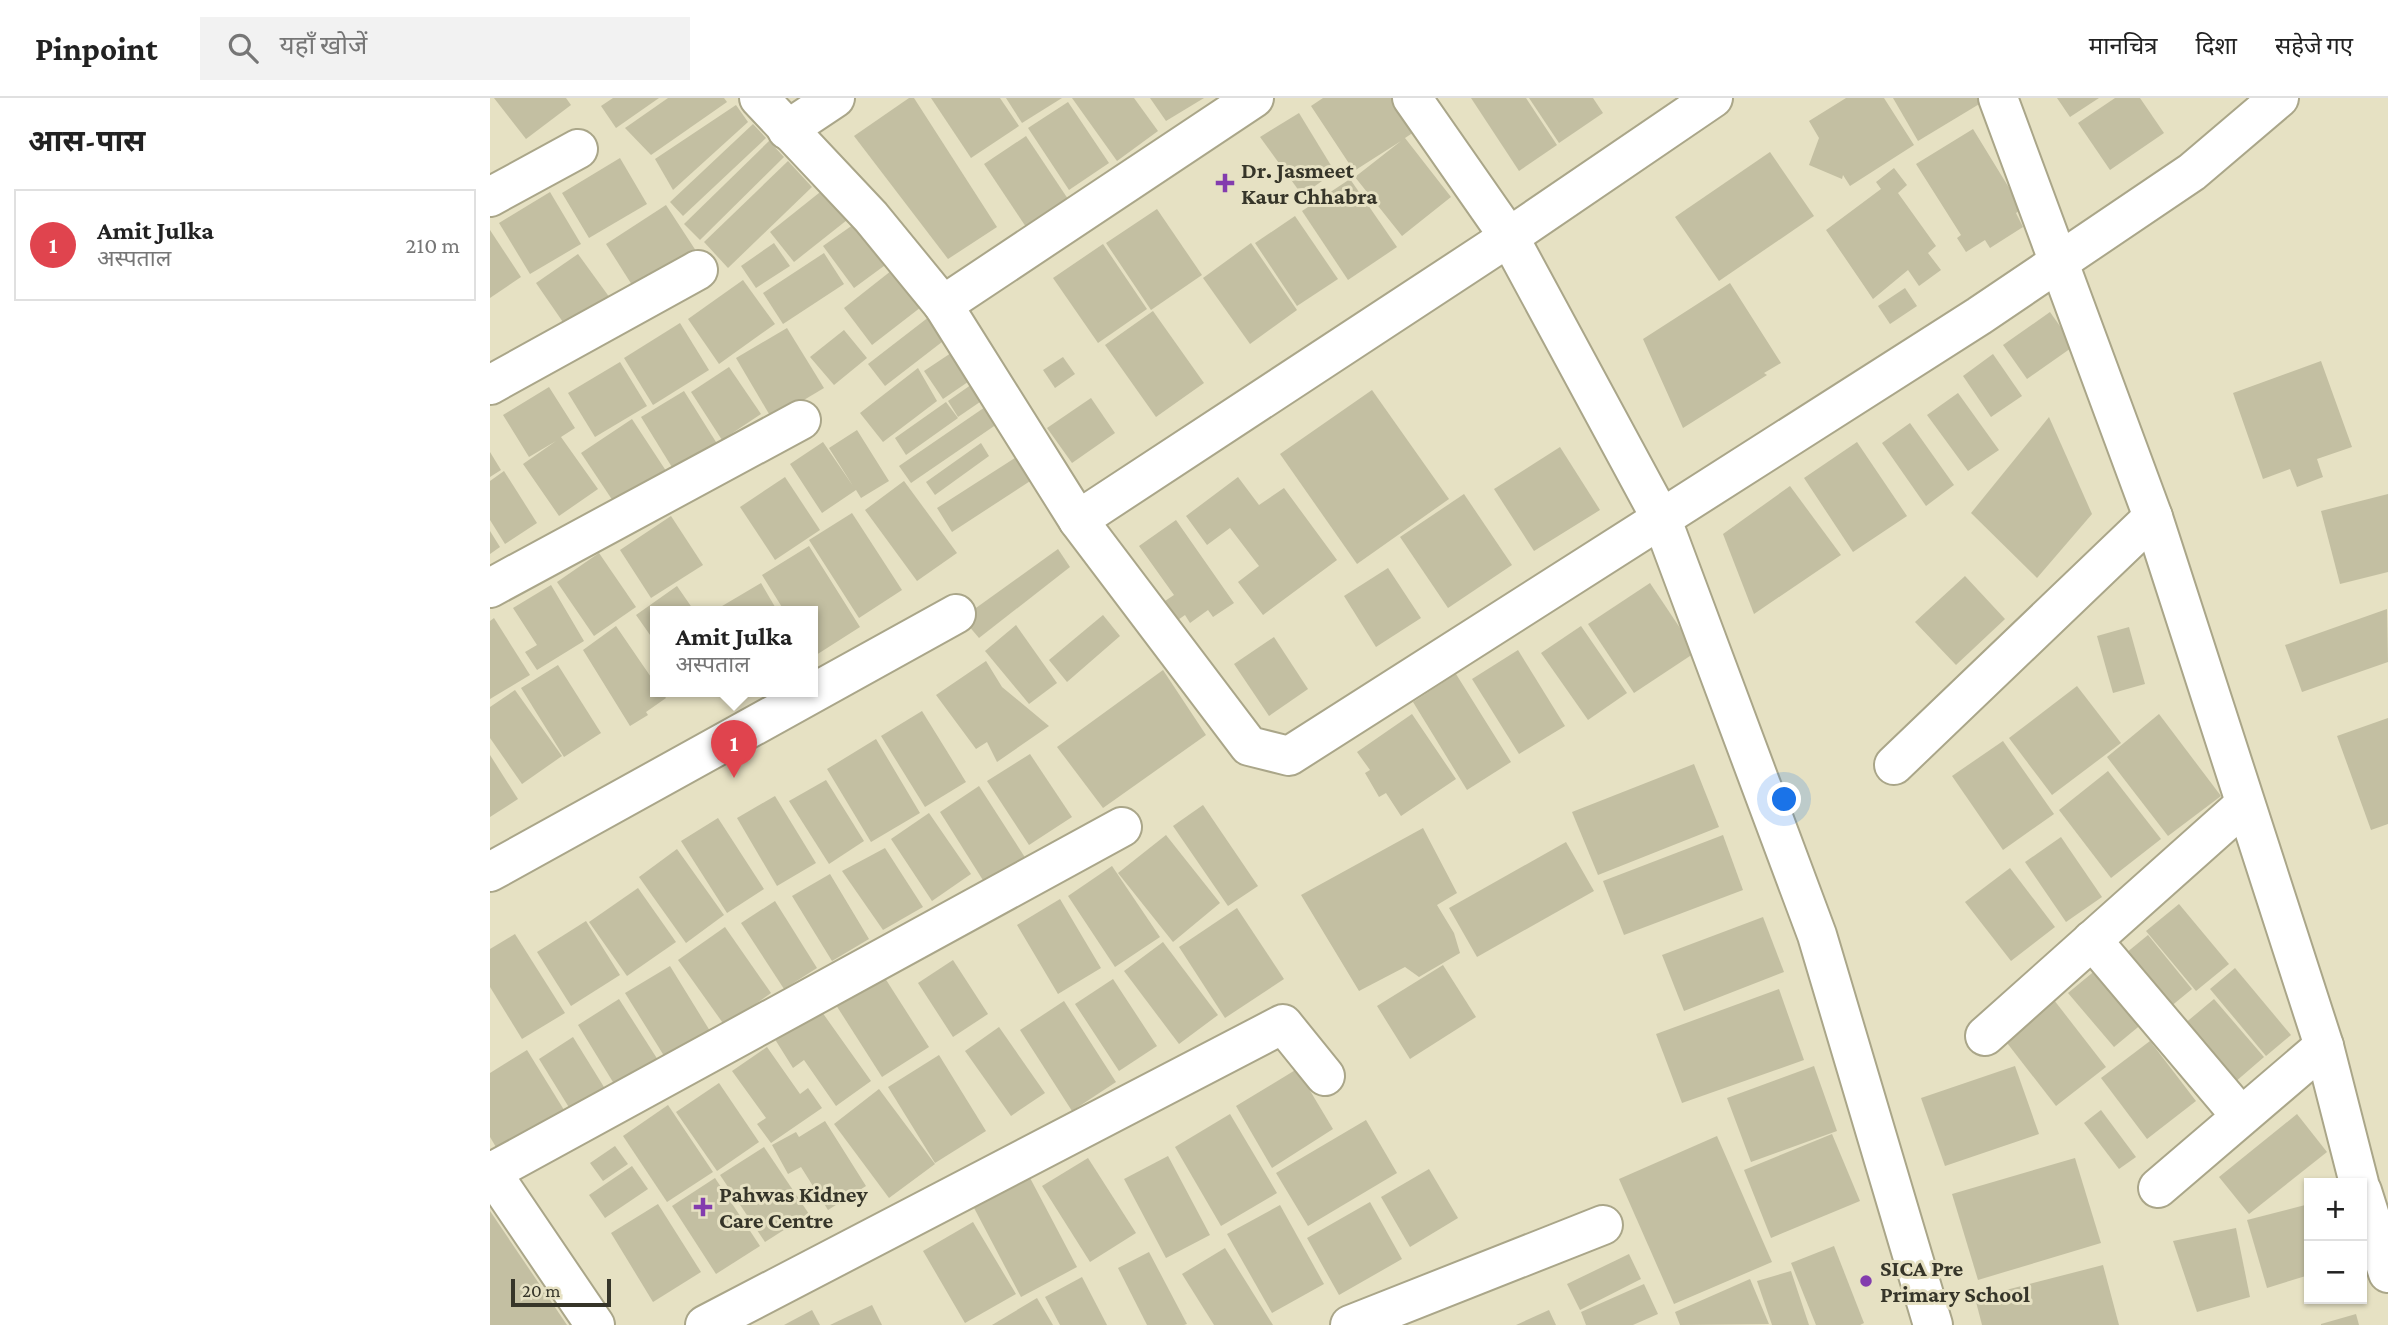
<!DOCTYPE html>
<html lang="hi">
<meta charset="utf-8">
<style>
:root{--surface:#fff;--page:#f2f2f2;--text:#222;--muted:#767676;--line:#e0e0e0;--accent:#833cae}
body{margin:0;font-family:"Crimson Pro","Noto Sans Devanagari",serif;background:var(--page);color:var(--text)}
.controls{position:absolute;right:21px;bottom:21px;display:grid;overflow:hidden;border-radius:0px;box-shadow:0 2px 5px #0004}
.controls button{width:63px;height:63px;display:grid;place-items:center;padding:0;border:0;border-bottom:2px solid var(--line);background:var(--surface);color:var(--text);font:35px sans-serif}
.scale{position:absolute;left:21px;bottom:18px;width:100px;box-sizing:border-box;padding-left:7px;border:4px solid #363529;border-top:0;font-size:19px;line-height:24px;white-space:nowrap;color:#363529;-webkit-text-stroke:5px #e6e1c3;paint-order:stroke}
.you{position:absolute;left:1295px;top:702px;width:24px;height:24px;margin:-18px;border:5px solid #fff;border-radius:50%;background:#1a73e8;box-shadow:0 0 0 10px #1a73e833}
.badge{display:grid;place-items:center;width:46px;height:46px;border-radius:50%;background:var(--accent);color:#fff;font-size:23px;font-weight:700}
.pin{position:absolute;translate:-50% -58px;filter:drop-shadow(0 2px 4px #0008)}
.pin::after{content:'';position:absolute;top:37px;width:24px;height:21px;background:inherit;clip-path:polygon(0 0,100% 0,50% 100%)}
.popup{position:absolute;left:160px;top:508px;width:168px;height:91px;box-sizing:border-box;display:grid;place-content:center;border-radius:0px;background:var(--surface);filter:drop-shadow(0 2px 5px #0005);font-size:23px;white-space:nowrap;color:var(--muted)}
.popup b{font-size:26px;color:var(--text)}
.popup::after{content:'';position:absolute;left:50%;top:100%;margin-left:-14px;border:14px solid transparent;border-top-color:var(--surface)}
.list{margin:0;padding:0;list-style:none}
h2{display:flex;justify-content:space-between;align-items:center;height:91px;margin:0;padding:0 28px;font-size:30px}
h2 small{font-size:23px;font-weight:400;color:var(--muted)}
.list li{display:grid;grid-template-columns:46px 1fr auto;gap:21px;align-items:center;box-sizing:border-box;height:112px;margin:0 14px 14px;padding:0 14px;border:2px solid var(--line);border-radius:0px}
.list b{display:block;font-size:26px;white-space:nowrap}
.list p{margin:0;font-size:23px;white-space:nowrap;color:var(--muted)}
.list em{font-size:23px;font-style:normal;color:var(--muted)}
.icon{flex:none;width:38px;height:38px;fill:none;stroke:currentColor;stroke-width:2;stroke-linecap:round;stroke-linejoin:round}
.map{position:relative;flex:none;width:1898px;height:1227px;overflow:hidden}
header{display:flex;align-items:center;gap:42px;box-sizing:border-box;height:98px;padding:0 35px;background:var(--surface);border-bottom:2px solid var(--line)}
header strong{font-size:33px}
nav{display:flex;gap:38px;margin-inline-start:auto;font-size:24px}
.search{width:490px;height:63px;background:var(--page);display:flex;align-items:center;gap:18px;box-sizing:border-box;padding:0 24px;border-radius:0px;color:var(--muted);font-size:26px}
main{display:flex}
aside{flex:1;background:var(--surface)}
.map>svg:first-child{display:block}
.building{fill:#c3bfa2}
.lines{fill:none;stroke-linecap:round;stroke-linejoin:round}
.street-casing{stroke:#aaa689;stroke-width:42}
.secondary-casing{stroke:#aaa689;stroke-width:42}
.street{stroke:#fff;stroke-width:38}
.secondary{stroke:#fff;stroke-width:38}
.poi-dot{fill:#833cae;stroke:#e6e1c3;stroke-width:2.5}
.labels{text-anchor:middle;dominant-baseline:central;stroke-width:6;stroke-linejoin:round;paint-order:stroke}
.poi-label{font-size:23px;font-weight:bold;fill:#363529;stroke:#e6e1c3;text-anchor:start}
</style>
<header>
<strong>Pinpoint</strong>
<div class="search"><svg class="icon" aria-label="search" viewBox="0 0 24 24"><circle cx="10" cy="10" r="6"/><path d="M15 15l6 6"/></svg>यहाँ खोजें</div>
<nav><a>मानचित्र</a><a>दिशा</a><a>सहेजे गए</a></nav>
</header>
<main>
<aside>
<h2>आस-पास<small></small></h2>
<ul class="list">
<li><span class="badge" style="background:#e0444e">1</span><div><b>Amit Julka</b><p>अस्पताल</p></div><em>210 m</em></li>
</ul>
</aside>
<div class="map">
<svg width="1898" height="1227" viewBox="0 0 1898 1227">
<rect width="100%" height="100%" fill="#e6e1c3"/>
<g class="building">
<polygon points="4,0 76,0 81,7 36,41"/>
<polygon points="123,0 169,0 126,30 111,8"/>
<polygon points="178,0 234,0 237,4 161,57 135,30"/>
<polygon points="419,0 424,0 507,129 458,161 364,38"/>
<polygon points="441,0 510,0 529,28 481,60"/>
<polygon points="516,0 572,0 532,25"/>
<polygon points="582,0 644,0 668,33 627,63"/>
<polygon points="660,0 714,0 676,23"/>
<polygon points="833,0 906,0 927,32 915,40 961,99 912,138 865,79 911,43 864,73 821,8"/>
<polygon points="981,0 1036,0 1067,47 1029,73"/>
<polygon points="1039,0 1103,0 1113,15 1069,45"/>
<polygon points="1356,0 1394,0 1424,47 1360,88 1353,77 1352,81 1319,67 1329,40 1319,23"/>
<polygon points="1403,0 1488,0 1491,5 1428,43"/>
<polygon points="1567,0 1609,0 1580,19"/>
<polygon points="1625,0 1650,0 1674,35 1620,72 1588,25"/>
<polygon points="578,4 619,65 579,92 538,30"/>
<polygon points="246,7 258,24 183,92 165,61"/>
<polygon points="809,15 845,74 812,97 770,39"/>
<polygon points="263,26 276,40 193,118 180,104"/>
<polygon points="1483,31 1532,111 1526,115 1533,129 1500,150 1495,142 1476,154 1467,140 1471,137 1426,66"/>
<polygon points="536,38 580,104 538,132 494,66"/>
<polygon points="279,43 294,59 210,142 194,126"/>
<polygon points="1280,54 1324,118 1229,183 1185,119"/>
<polygon points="130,60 157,106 99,140 72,95"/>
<polygon points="298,63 322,89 238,170 214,144"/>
<polygon points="1404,70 1417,87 1408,95 1446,148 1438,155 1451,172 1429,188 1418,172 1383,201 1336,132 1391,91 1386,84"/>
<polygon points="860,81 907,149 858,182 812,113"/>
<polygon points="334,91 357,122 304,164 280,134"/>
<polygon points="60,94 91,146 40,176 9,125"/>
<polygon points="176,107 210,159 149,198 116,146"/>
<polygon points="667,111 712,177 661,212 616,145"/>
<polygon points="805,118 848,181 807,208 765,145"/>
<polygon points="367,124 398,165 364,190 333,148"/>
<polygon points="0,132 31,179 0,200"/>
<polygon points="284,145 300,168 266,190 251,168"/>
<polygon points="761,145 807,212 760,246 713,180"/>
<polygon points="613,146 657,211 608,245 563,180"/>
<polygon points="334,155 354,186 293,226 273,195"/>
<polygon points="88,156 120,200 77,230 46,185"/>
<polygon points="406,169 435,206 382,247 354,210"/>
<polygon points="253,182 285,226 229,266 198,221"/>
<polygon points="1240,185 1291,265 1274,275 1277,277 1193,330 1153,241"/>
<polygon points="1415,190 1427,208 1400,226 1388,208"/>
<polygon points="663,213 714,285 666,319 615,247"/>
<polygon points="1560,214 1584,248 1537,281 1513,247"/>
<polygon points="444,215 461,237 395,288 378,266"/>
<polygon points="190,225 219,272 163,307 134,260"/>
<polygon points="297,230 334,290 282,321 246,260"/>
<polygon points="354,232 377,260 344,287 320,259"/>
<polygon points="473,247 491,275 453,301 434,273"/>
<polygon points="1503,256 1532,298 1501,319 1473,278"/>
<polygon points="573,259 585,276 565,290 553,272"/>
<polygon points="1831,263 1862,349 1827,361 1833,379 1807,389 1800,371 1773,381 1743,295"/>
<polygon points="130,264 157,308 105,339 78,295"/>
<polygon points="239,269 271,316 232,342 201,294"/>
<polygon points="428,270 447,303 393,344 370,315"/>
<polygon points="495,277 506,293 468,319 458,303"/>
<polygon points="59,289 85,330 71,339 108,391 69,418 33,366 66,343 39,359 13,317"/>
<polygon points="882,292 959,401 867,466 790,356"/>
<polygon points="194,293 231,352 188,379 151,319"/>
<polygon points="1468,295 1509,352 1478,373 1437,317"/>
<polygon points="601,300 625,335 582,365 557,330"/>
<polygon points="456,304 468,320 416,357 405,340"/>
<polygon points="498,307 510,324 421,385 409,368"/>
<polygon points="1559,319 1602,416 1547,480 1481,415"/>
<polygon points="142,321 182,382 131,415 91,355"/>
<polygon points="1420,325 1464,387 1436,408 1392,345"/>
<polygon points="367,332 399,383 371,400 366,392 332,415 300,366 333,344 363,388 339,350"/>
<polygon points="1367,344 1417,418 1363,454 1314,380"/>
<polygon points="491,345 499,358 445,397 436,384"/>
<polygon points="1070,349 1110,412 1044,453 1004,391"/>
<polygon points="536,353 551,376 462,434 447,410"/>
<polygon points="0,354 11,372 0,379"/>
<polygon points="14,373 47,425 15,446 0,422 0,383"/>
<polygon points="295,379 330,432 285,462 250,409"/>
<polygon points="748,379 769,407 794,390 847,462 773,517 748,484 769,468 740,430 717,447 696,418"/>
<polygon points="414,383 467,455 427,483 375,412"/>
<polygon points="1300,388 1351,457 1264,516 1233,436"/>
<polygon points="974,396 1022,467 958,510 910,439"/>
<polygon points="1898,396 1898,474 1850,486 1831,413"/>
<polygon points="362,415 412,492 369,520 319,442"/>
<polygon points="181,418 213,467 161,500 130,452"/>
<polygon points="686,422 744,505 723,519 718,512 700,525 695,517 685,524 672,505 684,497 649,448"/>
<polygon points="0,433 10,449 0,456"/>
<polygon points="319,448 370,529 323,559 323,514 295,514 272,477"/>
<polygon points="568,451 580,469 489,540 472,520"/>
<polygon points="109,455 146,509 104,538 67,484"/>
<polygon points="898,470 931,520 886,549 854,498"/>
<polygon points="1475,478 1515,521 1466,567 1425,524"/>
<polygon points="271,485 288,514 222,514"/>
<polygon points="1160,485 1206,554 1144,595 1098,526"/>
<polygon points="61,487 94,543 47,572 35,554 47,547 23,510"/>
<polygon points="187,488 205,514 165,514 165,544 146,517"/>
<polygon points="1897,511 1898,564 1812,594 1795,547"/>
<polygon points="613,517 630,538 577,584 559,562"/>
<polygon points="4,520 40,577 0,601 0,523"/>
<polygon points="526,527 567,585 539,606 495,553"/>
<polygon points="126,528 165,585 165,594 172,594 176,600 156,614 158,617 140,628 93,552"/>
<polygon points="1091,528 1137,595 1098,622 1051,555"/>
<polygon points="1639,529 1655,586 1623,595 1607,538"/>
<polygon points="784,539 818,591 779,618 744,566"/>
<polygon points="1028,552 1075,628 1029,656 982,581"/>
<polygon points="496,563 512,589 559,628 507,664 497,644 486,651 446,597"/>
<polygon points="68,567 111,635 74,659 31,590"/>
<polygon points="673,572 716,637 613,710 567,649"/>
<polygon points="966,576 1021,664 977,692 923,604"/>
<polygon points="1587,588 1631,645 1562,697 1519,640"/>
<polygon points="25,592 72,658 32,686 0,640 0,609"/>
<polygon points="432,613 476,684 435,709 391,638"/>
<polygon points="922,616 966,681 911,718 896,695 889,699 875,675 880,672 867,654"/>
<polygon points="1669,616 1731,698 1678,738 1617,659"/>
<polygon points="1898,620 1898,726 1881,732 1847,638"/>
<polygon points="386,641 430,715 381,744 337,671"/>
<polygon points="1513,643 1564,716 1513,752 1462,678"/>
<polygon points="540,656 582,719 539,747 497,683"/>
<polygon points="0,657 28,701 0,719"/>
<polygon points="1204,666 1229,729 1108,777 1082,714"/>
<polygon points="1618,673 1671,741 1621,780 1569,712"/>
<polygon points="336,682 374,743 339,766 299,703"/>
<polygon points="489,688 536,761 496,787 450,714"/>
<polygon points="285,698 326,765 287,788 247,720"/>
<polygon points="713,707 768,788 738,808 683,728"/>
<polygon points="439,715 481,776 442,803 401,741"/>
<polygon points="228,720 274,791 237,815 191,743"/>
<polygon points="933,730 967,795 947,807 964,835 970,855 929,879 915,869 869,893 811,797"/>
<polygon points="676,737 730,805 683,844 628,775"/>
<polygon points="1233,737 1253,792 1134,837 1113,783"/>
<polygon points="1571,739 1612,799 1576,824 1535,764"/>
<polygon points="1076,744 1104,793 987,859 959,810"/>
<polygon points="395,750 433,809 393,832 352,773"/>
<polygon points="187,751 234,817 196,845 149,779"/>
<polygon points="622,768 670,839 625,869 578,798"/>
<polygon points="1520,770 1565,829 1521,863 1475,804"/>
<polygon points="340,776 379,841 342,863 302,798"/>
<polygon points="148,790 186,844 137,878 99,824"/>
<polygon points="570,801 611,870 568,896 527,827"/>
<polygon points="285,803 327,870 294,891 251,825"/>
<polygon points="1689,806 1739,866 1706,893 1656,833"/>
<polygon points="747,810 794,881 735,920 689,849"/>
<polygon points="1273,819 1294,874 1194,913 1172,857"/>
<polygon points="96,823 130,877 81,908 47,854"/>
<polygon points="235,829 281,895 235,928 188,862"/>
<polygon points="25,836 75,915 32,941 0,889 0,851"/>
<polygon points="1658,837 1702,891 1674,914 1630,860"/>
<polygon points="673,844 728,917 689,946 634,873"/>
<polygon points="463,862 498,916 463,939 428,885"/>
<polygon points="1613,866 1659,920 1624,949 1578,895"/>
<polygon points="953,867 986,919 920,961 887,908"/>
<polygon points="180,868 220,933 176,961 135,895"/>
<polygon points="1745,870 1801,937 1776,958 1720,891"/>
<polygon points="393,877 439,949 392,979 346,907"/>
<polygon points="623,881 667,948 629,973 585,906"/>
<polygon points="1289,891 1314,962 1192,1005 1166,936"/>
<polygon points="129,901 168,962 126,989 88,927"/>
<polygon points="1724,901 1774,959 1737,991 1687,932"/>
<polygon points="1564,902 1616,969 1566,1008 1514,941"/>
<polygon points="574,903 626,984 582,1013 530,932"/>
<polygon points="332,914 381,983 346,1008 314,962 303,970 281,935 305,919 311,928"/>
<polygon points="509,929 555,995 521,1018 475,953"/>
<polygon points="83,939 122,1002 88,1024 49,961"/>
<polygon points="1660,943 1706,1003 1657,1041 1611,980"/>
<polygon points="277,949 310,996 318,990 332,1010 281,1045 267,1026 276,1020 242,973"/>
<polygon points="37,952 79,1020 13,1061 0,1039 0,975"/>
<polygon points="449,957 496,1033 445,1065 398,989"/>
<polygon points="1324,968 1347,1033 1261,1064 1237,1000"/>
<polygon points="1525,968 1549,1036 1455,1068 1431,1000"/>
<polygon points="807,971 843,1031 782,1070 746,1008"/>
<polygon points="229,985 269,1044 227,1073 186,1014"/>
<polygon points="389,991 445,1066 399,1100 344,1026"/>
<polygon points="178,1007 223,1074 177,1104 133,1038"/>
<polygon points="1611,1012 1646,1059 1629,1071 1594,1025"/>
<polygon points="740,1016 787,1095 731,1128 685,1049"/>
<polygon points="1807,1016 1837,1054 1759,1116 1729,1079"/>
<polygon points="876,1022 907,1075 818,1128 786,1075"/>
<polygon points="335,1023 376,1088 338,1112 311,1069 298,1076 282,1047 306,1034 309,1039"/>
<polygon points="1342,1036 1370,1103 1281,1140 1254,1072"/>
<polygon points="1227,1038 1282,1164 1184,1206 1129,1081"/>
<polygon points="125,1048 138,1066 113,1083 100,1065"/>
<polygon points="274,1049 319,1116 275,1144 230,1077"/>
<polygon points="678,1058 720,1137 676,1160 634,1081"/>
<polygon points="598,1060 646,1135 600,1164 552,1088"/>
<polygon points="1585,1060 1611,1145 1488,1182 1462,1096"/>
<polygon points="142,1068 158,1091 115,1120 99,1097"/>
<polygon points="939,1071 968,1120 920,1149 891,1099"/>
<polygon points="539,1078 587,1169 531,1199 483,1108"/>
<polygon points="225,1080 270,1148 226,1176 182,1108"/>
<polygon points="880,1104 912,1161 849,1197 817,1140"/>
<polygon points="168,1106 211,1174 163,1204 121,1135"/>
<polygon points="1819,1106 1819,1177 1777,1190 1757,1122"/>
<polygon points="790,1107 834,1186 782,1215 737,1136"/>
<polygon points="0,1113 77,1227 0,1227"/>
<polygon points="483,1124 526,1196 475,1225 433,1153"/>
<polygon points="1746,1130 1760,1199 1707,1214 1683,1143"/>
<polygon points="1344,1148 1374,1225 1370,1227 1326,1227 1301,1165"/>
<polygon points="735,1150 783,1227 724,1227 692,1176"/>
<polygon points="659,1154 697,1226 694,1227 657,1227 628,1170"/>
<polygon points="1139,1156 1151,1181 1090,1212 1077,1186"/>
<polygon points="1613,1167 1629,1227 1492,1227 1485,1200"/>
<polygon points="1301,1173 1319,1227 1282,1227 1267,1183"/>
<polygon points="592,1179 617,1227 570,1227 555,1199"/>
<polygon points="1260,1181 1279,1226 1190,1227 1185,1214"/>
<polygon points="1154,1186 1168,1216 1143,1227 1096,1227 1091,1214"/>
<polygon points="547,1200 563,1227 502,1227"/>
<polygon points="382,1207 392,1227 340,1227"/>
<polygon points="322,1212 330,1227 294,1227"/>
<polygon points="1059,1212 1066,1227 1026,1227"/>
<polygon points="1866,1216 1869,1227 1831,1227 1831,1226"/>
</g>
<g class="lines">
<defs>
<g id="street">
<polyline points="269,0 381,119 453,207 588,422 759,648 799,658 1489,218 1702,74 1789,0"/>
<polyline points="922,0 1019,139 1172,422 1327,837 1443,1227"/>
<polyline points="1508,0 1663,419 1834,948 1869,1085"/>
<polyline points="297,32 345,0"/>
<polyline points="0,99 88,51"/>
<polyline points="453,207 764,0"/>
<polyline points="0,287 208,172"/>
<polyline points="588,422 1019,139 1223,0"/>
<polyline points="0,490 311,322"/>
<polyline points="1404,667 1663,419"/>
<polyline points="0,774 466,516"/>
<polyline points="1602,842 1750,1017"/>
<polyline points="1495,938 1755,706"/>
<polyline points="0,1075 632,729"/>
<polyline points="1668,1090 1834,948"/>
<polyline points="1872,1093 1898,1175"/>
<polyline points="215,1227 793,926 835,978"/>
<polyline points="860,1227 1113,1127"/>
</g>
<polyline id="secondary" points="0,1072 105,1227"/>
</defs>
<use href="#street" class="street-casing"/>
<use href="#secondary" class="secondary-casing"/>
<use href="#street" class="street"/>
<use href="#secondary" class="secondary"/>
</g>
<g class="poi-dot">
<path d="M731.5 74.5h7v7h7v7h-7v7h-7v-7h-7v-7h7z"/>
<path d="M209.5 1098.5h7v7h7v7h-7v7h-7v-7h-7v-7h7z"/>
<circle cx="1376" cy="1183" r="7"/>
</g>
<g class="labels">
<g class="poi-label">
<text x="751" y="72">Dr. Jasmeet<tspan x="751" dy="26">Kaur Chhabra</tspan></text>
<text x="229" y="1096">Pahwas Kidney<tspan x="229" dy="26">Care Centre</tspan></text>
<text x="1390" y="1170">SICA Pre<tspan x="1390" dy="26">Primary School</tspan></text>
</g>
</g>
</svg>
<div class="controls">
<button>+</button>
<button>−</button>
</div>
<div class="scale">20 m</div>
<div class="you"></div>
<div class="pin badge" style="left:244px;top:680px;background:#e0444e">1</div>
<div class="popup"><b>Amit Julka</b>अस्पताल</div>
</div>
</main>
